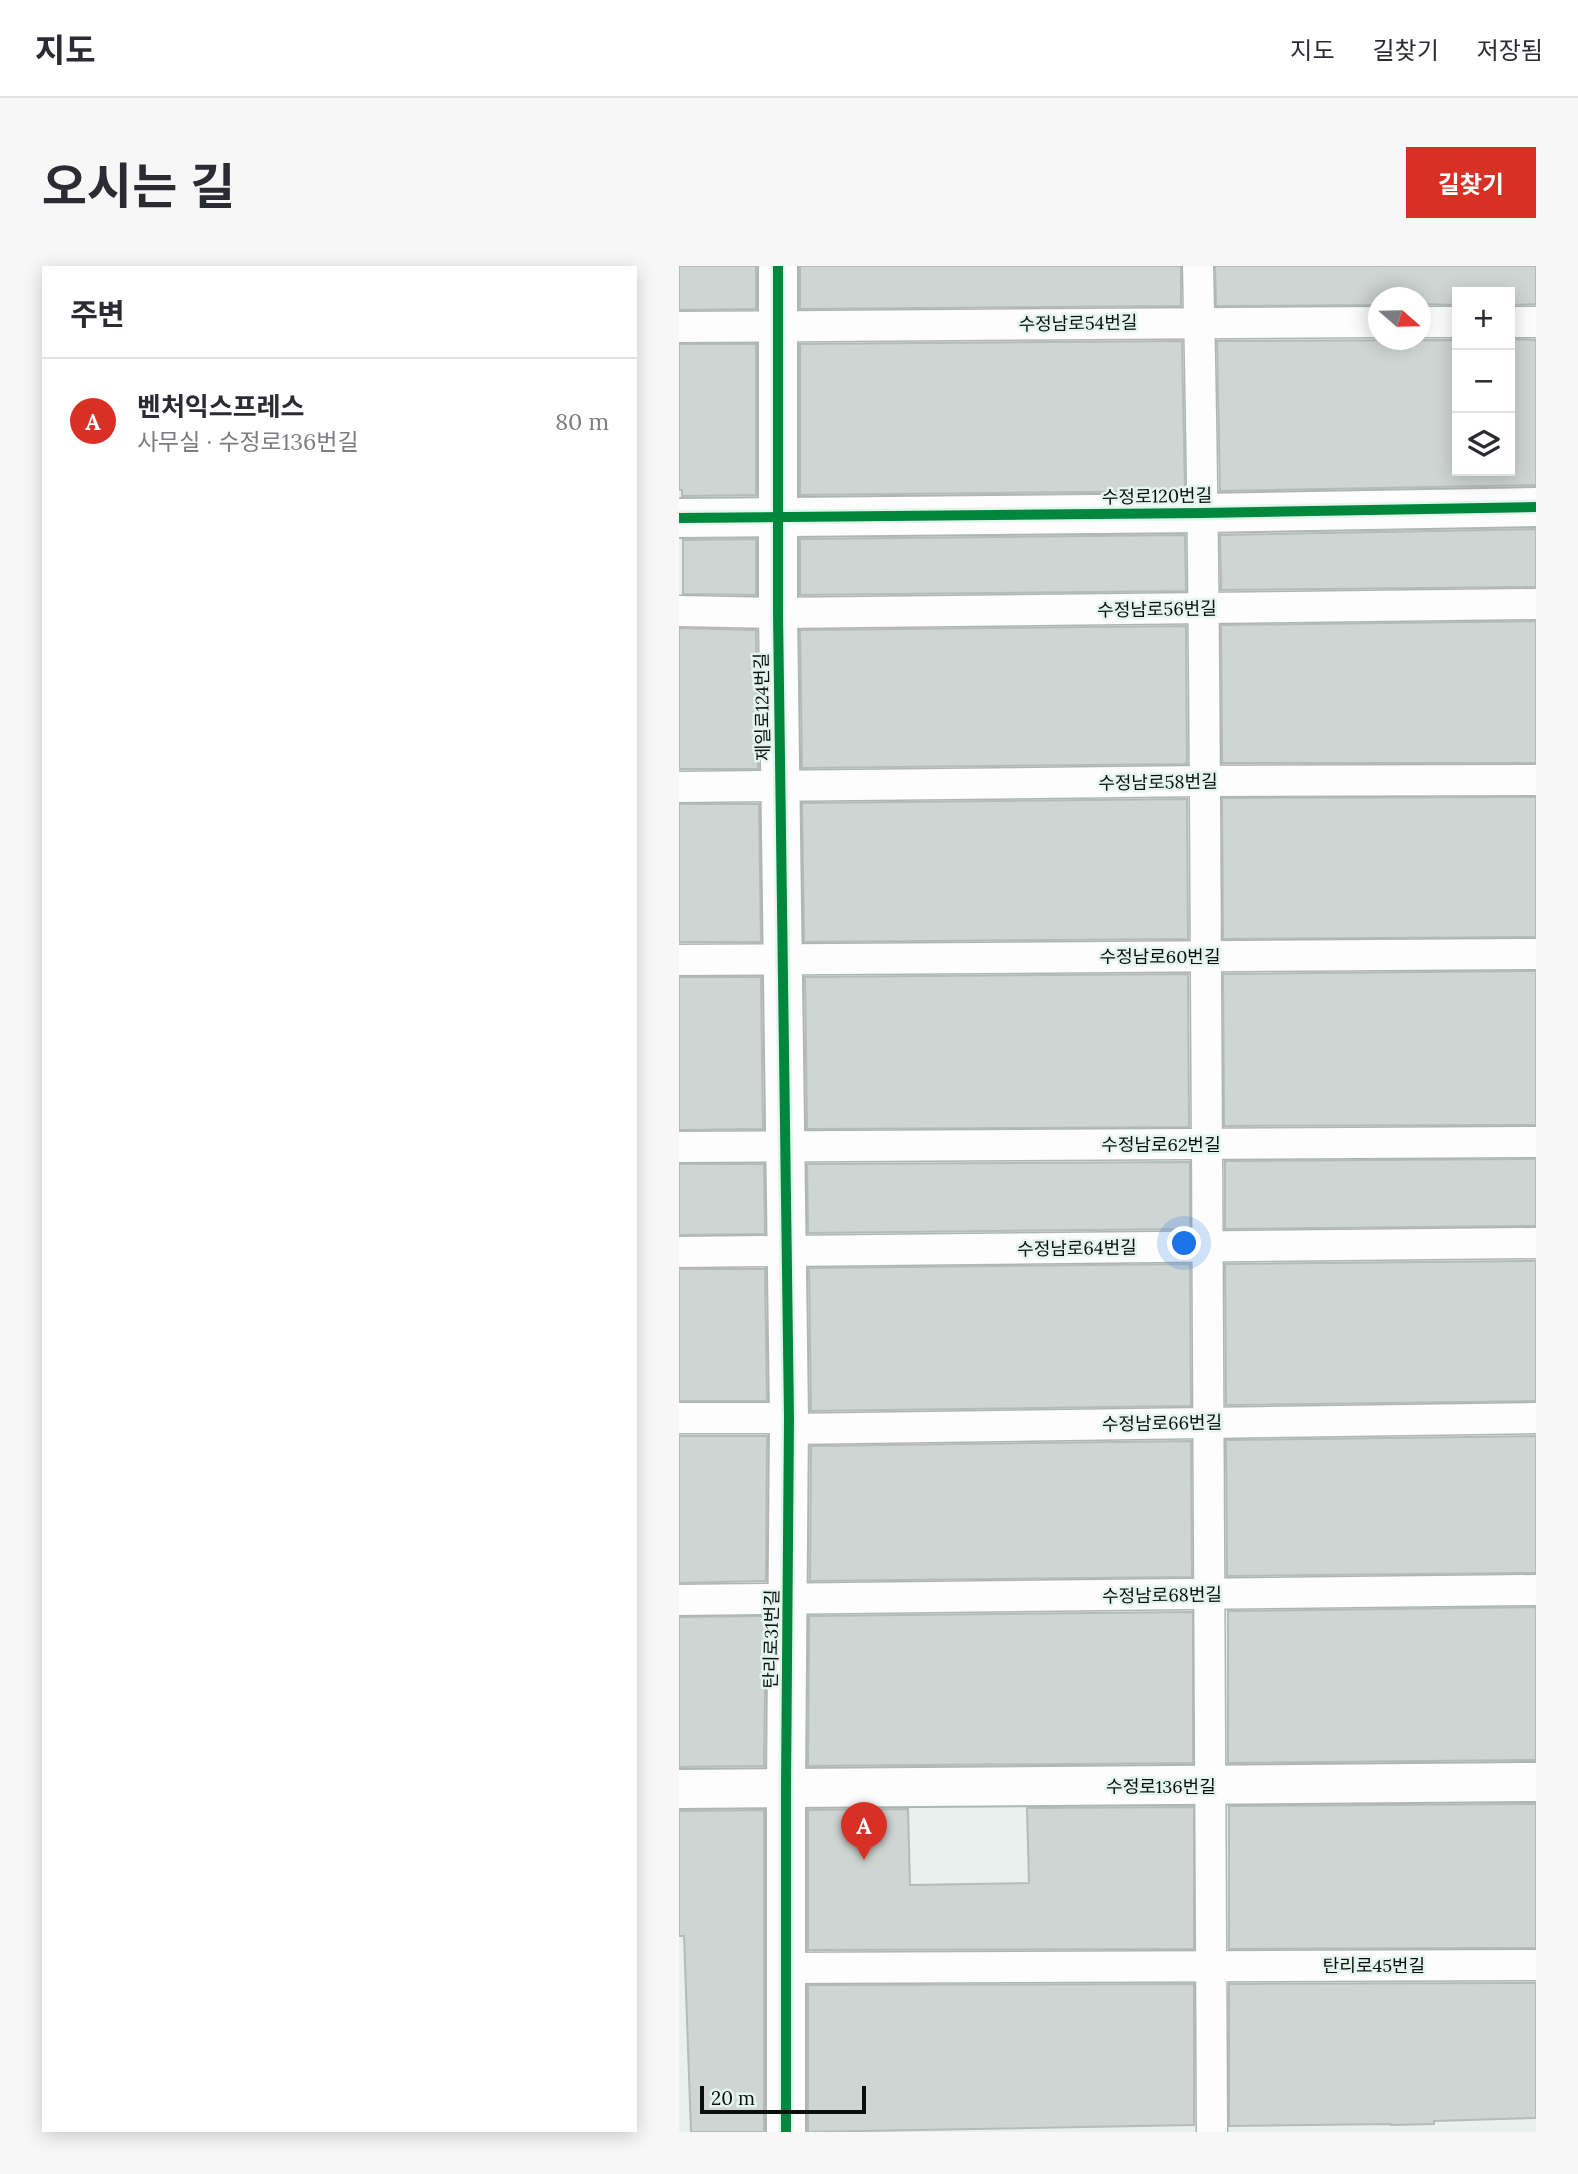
<!DOCTYPE html>
<html lang="ko">
<meta charset="utf-8">
<style>
:root{--surface:#fff;--page:#f7f7f7;--text:#2b2b33;--muted:#7c7c81;--line:#e1e1e2;--accent:#d93025}
body{margin:0;font-family:Lora,"Noto Sans KR",serif;background:var(--page);color:var(--text)}
.controls{position:absolute;right:21px;top:21px;display:grid;overflow:hidden;border-radius:0px;box-shadow:0 4px 18px #0003}
.controls button{width:63px;height:63px;display:grid;place-items:center;padding:0;border:0;border-bottom:2px solid var(--line);background:var(--surface);color:var(--text);font:35px sans-serif}
.compass{position:absolute;left:689px;top:21px;width:63px;height:63px;border-radius:50%;background:var(--surface);box-shadow:0 4px 18px #0003;rotate:110deg}
.scale{position:absolute;left:21px;bottom:18px;width:166px;box-sizing:border-box;padding-left:7px;border:4px solid #0a100e;border-top:0;font-size:19px;line-height:24px;white-space:nowrap;color:#0a100e;-webkit-text-stroke:5px #e4f5ee;paint-order:stroke}
.you{position:absolute;left:506px;top:978px;width:24px;height:24px;margin:-18px;border:5px solid #fff;border-radius:50%;background:#1a73e8;box-shadow:0 0 0 10px #1a73e833}
.badge{display:grid;place-items:center;width:46px;height:46px;border-radius:50%;background:var(--accent);color:#fff;font-size:23px;font-weight:700}
.pin{position:absolute;translate:-50% -58px;filter:drop-shadow(0 2px 4px #0008)}
.pin::after{content:'';position:absolute;top:37px;width:24px;height:21px;background:inherit;clip-path:polygon(0 0,100% 0,50% 100%)}
.list{margin:0;padding:0;list-style:none}
h2{display:flex;justify-content:space-between;align-items:center;height:91px;margin:0;padding:0 28px;font-size:30px}
h2 small{font-size:23px;font-weight:400;color:var(--muted)}
.list li{display:grid;grid-template-columns:46px 1fr auto;gap:21px;align-items:center;box-sizing:border-box;height:126px;padding:0 28px;border-top:2px solid var(--line)}
.list b{display:block;font-size:26px;white-space:nowrap}
.list p{margin:0;font-size:23px;white-space:nowrap;color:var(--muted)}
.list em{font-size:23px;font-style:normal;color:var(--muted)}
.icon{flex:none;width:38px;height:38px;fill:none;stroke:currentColor;stroke-width:2;stroke-linecap:round;stroke-linejoin:round}
.map{position:relative;flex:none;width:857px;height:1866px;overflow:hidden;border-radius:0px}
header{display:flex;align-items:center;gap:42px;box-sizing:border-box;height:98px;padding:0 35px;background:var(--surface);border-bottom:2px solid var(--line)}
header strong{font-size:33px}
nav{display:flex;gap:38px;margin-inline-start:auto;font-size:24px}
.intro{display:flex;align-items:center;justify-content:space-between;box-sizing:border-box;height:168px;padding:0 42px}
h1{margin:0;font-size:49px}
.button{padding:18px 32px;border-radius:0px;background:var(--accent);color:#fff;font-size:24px;font-weight:700}
main{display:flex;gap:42px;padding:0 42px}
aside{flex:1;background:var(--surface);border-radius:0px;box-shadow:0 4px 18px #0003}
.map>svg:first-child{display:block}
.building{fill:#ced5d2;stroke:#b4bbb8;stroke-width:2}
.lines{fill:none;stroke-linecap:round;stroke-linejoin:round}
.service-casing{stroke:#aeb6b3;stroke-width:33}
.minor-casing{stroke:#aeb6b3;stroke-width:42}
.service{stroke:#fcfdfc;stroke-width:30}
.minor{stroke:#fcfdfc;stroke-width:38}
.cycleway-casing{stroke:#e4f5ee;stroke-width:15}
.cycleway{stroke:#00873e;stroke-width:10}
.labels{text-anchor:middle;dominant-baseline:central;stroke-width:5;stroke-linejoin:round;paint-order:stroke}
.street-label{font-size:18px;fill:#0a100e;stroke:#e4f5ee}
</style>
<header>
<strong>지도</strong>
<nav><a>지도</a><a>길찾기</a><a>저장됨</a></nav>
</header>
<div class="intro"><h1>오시는 길</h1><a class="button">길찾기</a></div>
<main>
<aside>
<h2>주변<small></small></h2>
<ul class="list">
<li><span class="badge">A</span><div><b>벤처익스프레스</b><p>사무실 · 수정로136번길</p></div><em>80 m</em></li>
</ul>
</aside>
<div class="map">
<svg width="857" height="1866" viewBox="0 0 857 1866">
<rect width="100%" height="100%" fill="#e8f1ed"/>
<g class="building">
<polygon points="0,0 77,0 77,43 0,44"/>
<polygon points="121,0 502,0 502,40 121,43"/>
<polygon points="536,0 857,0 857,38 831,39 831,26 778,26 778,39 741,38 741,32 699,32 699,39 537,40"/>
<polygon points="778,74 778,205 831,205 831,73 857,74 857,219 541,225 538,75"/>
<polygon points="503,75 506,225 121,229 121,78"/>
<polygon points="0,78 77,78 77,229 3,230 3,224 0,224"/>
<polygon points="857,263 857,321 542,324 541,269"/>
<polygon points="506,269 507,325 121,329 121,273"/>
<polygon points="77,273 77,329 4,328 4,274"/>
<polygon points="857,355 857,497 543,497 542,359"/>
<polygon points="507,360 508,498 123,502 121,364"/>
<polygon points="0,362 77,364 79,503 0,503"/>
<polygon points="857,531 857,671 544,673 543,532"/>
<polygon points="508,533 509,673 125,676 123,537"/>
<polygon points="0,538 80,538 82,676 0,676"/>
<polygon points="857,705 857,859 545,860 544,708"/>
<polygon points="509,708 510,861 128,863 126,711"/>
<polygon points="0,711 82,711 84,863 0,864"/>
<polygon points="857,893 857,960 546,963 546,895"/>
<polygon points="511,896 511,963 129,967 128,898"/>
<polygon points="0,898 85,898 86,968 0,969"/>
<polygon points="857,995 857,1135 547,1139 546,998"/>
<polygon points="511,998 512,1140 132,1145 130,1002"/>
<polygon points="0,1003 86,1003 88,1135 0,1135"/>
<polygon points="0,1170 88,1170 87,1315 0,1317"/>
<polygon points="857,1170 857,1307 548,1310 547,1174"/>
<polygon points="512,1175 513,1311 131,1315 132,1180"/>
<polygon points="857,1341 857,1494 549,1497 549,1345"/>
<polygon points="514,1346 514,1497 129,1500 130,1350"/>
<polygon points="87,1350 85,1500 0,1501 0,1351"/>
<polygon points="857,1538 857,1682 550,1683 550,1540"/>
<polygon points="515,1541 515,1683 129,1684 129,1544 229,1543 231,1619 350,1617 348,1542"/>
<polygon points="85,1544 85,1866 12,1866 5,1670 0,1670 0,1545"/>
<polygon points="857,1717 857,1852 755,1855 755,1858 712,1859 712,1858 550,1860 550,1718"/>
<polygon points="515,1718 515,1859 129,1866 129,1719"/>
</g>
<g class="lines">
<defs>
<g id="service">
<path d="M519 0C526 294 526 588 528 881 530 1210 533 1538 533 1866"/>
<polyline points="741,56 778,56"/>
<polyline points="831,56 857,56"/>
<polyline points="0,61 699,56"/>
<polyline points="0,345 99,347 857,338"/>
<polyline points="0,521 526,515 857,514"/>
<polyline points="0,694 857,688"/>
<polyline points="0,881 857,876"/>
<polyline points="0,986 857,977"/>
<polyline points="0,1152 110,1152"/>
<polyline points="110,1163 857,1152"/>
<polyline points="0,1334 857,1324"/>
<polyline points="107,1702 857,1699"/>
</g>
<g id="minor">
<polyline points="99,0 99,347 110,1152 107,1521 107,1866"/>
<polyline points="0,252 524,247 857,241"/>
<polyline points="0,1523 857,1516"/>
</g>
</defs>
<use href="#service" class="service-casing"/>
<use href="#minor" class="minor-casing"/>
<use href="#service" class="service"/>
<use href="#minor" class="minor"/>
<defs>
<g id="cycleway">
<polyline points="99,0 99,347 110,1152 107,1521 107,1866"/>
<polyline points="0,252 524,247 857,241"/>
</g>
</defs>
<use href="#cycleway" class="cycleway-casing"/>
<use href="#cycleway" class="cycleway"/>
</g>
<g class="labels">
<g class="street-label">
<text transform="translate(399 57) rotate(-1)">수정남로54번길</text>
<text transform="translate(478 230) rotate(-1)">수정로120번길</text>
<text transform="translate(478 343) rotate(-1)">수정남로56번길</text>
<text transform="translate(83 441) rotate(-91)">제일로124번길</text>
<text transform="translate(479 516) rotate(-1)">수정남로58번길</text>
<text x="481" y="690">수정남로60번길</text>
<text x="482" y="878">수정남로62번길</text>
<text transform="translate(398 982) rotate(-1)">수정남로64번길</text>
<text transform="translate(483 1157) rotate(-1)">수정남로66번길</text>
<text transform="translate(483 1329) rotate(-1)">수정남로68번길</text>
<text transform="translate(92 1373) rotate(-89)">탄리로31번길</text>
<text x="482" y="1520">수정로136번길</text>
<text x="695" y="1699">탄리로45번길</text>
</g>
</g>
</svg>
<div class="controls">
<button>+</button>
<button>−</button>
<button><svg class="icon" aria-label="layers" viewBox="0 0 24 24"><path d="M12 4l9 5-9 5-9-5zM3 14l9 5 9-5"/></svg></button>
</div>
<svg class="compass" viewBox="-18 -18 36 36"><path d="M0-13l5 13h-10z" fill="#e53935"/><path d="M0 13l5-13h-10z" fill="#7c7c81"/></svg>
<div class="scale">20 m</div>
<div class="you"></div>
<div class="pin badge" style="left:185px;top:1594px">A</div>
</div>
</main>
